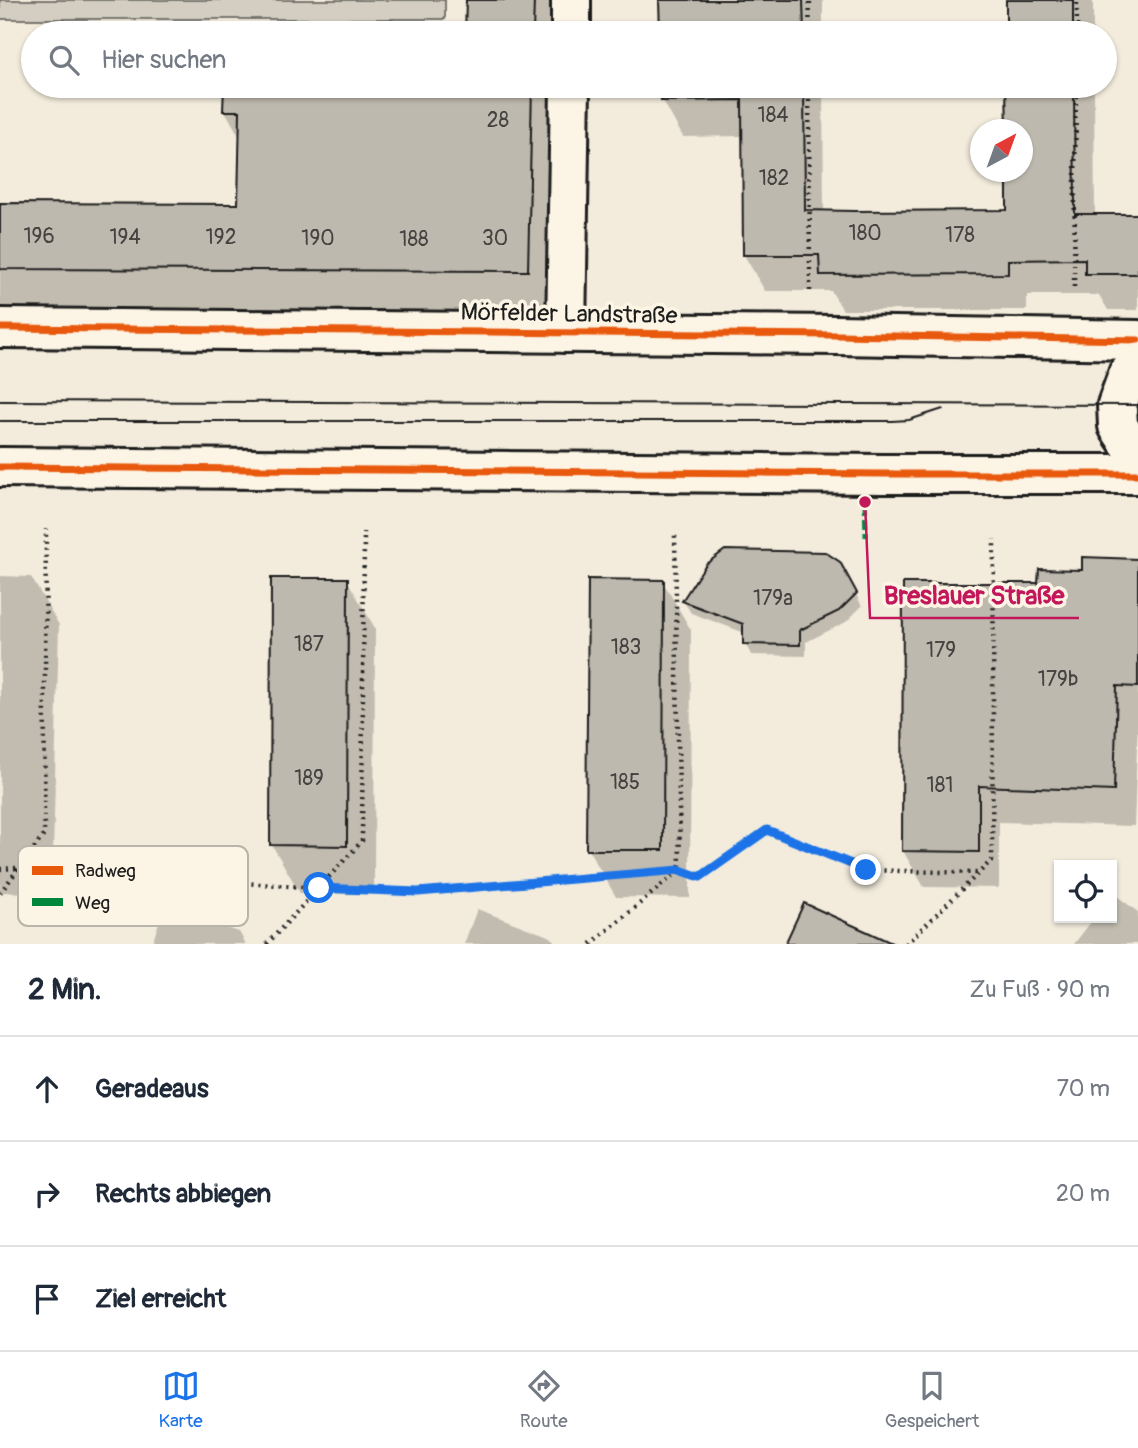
<!DOCTYPE html>
<html lang="de">
<meta charset="utf-8">
<style>
:root{--surface:#fff;--page:#f6f6f7;--text:#1f2937;--muted:#747a83;--line:#e0e1e3;--accent:#1a73e8}
body{margin:0;font-family:Pangolin,sans-serif;background:var(--page);color:var(--text)}
.controls{position:absolute;right:21px;bottom:21px;display:grid;overflow:hidden;border-radius:0px;box-shadow:0 2px 5px #0004}
.controls button{width:63px;height:63px;display:grid;place-items:center;padding:0;border:0;border-bottom:2px solid var(--line);background:var(--surface);color:var(--text);font:35px sans-serif}
.compass{position:absolute;left:970px;top:119px;width:63px;height:63px;border-radius:50%;background:var(--surface);box-shadow:0 2px 5px #0004;rotate:41deg}
.stop{position:absolute;width:21px;height:21px;margin:-16px;border:5px solid #1a73e8;border-radius:50%;background:#fff}
.stop.end{background:#1a73e8;border-color:#fff;box-shadow:0 2px 7px #0008}
.list{margin:0;padding:0;list-style:none}
h2{display:flex;justify-content:space-between;align-items:center;height:91px;margin:0;padding:0 28px;font-size:30px}
h2 small{font-size:23px;font-weight:400;color:var(--muted)}
.list li{display:grid;grid-template-columns:46px 1fr auto;gap:21px;align-items:center;box-sizing:border-box;height:105px;padding:0 28px;border-top:2px solid var(--line)}
.list b{display:block;font-size:26px;white-space:nowrap}
.list em{font-size:23px;font-style:normal;color:var(--muted)}
.icon{flex:none;width:38px;height:38px;fill:none;stroke:currentColor;stroke-width:2;stroke-linecap:round;stroke-linejoin:round}
.map{position:relative;flex:none;width:1138px;height:944px;overflow:hidden}
.search{position:absolute;background:var(--surface);box-shadow:0 2px 5px #0004;left:21px;right:21px;top:21px;height:77px;display:flex;align-items:center;gap:18px;box-sizing:border-box;padding:0 24px;border-radius:38px;color:var(--muted);font-size:26px}
.sheet{height:406px;background:var(--surface)}
nav{display:flex;justify-content:space-around;align-items:center;box-sizing:border-box;height:98px;border-top:2px solid var(--line);background:var(--surface);font-size:19px;color:var(--muted)}
nav a{display:grid;justify-items:center;gap:4px}
nav .on{color:var(--accent)}
.map>svg:first-child{display:block}
.green{fill:#d3cec1;stroke:#78756e;stroke-width:2}
.shadow{fill:#0003}
.building{fill:#beb9ae;stroke:#1c1c1c;stroke-width:2}
.lines{fill:none;stroke-linecap:round;stroke-linejoin:round}
.street-casing{stroke:#1c1c1c;stroke-width:44}
.secondary-casing{stroke:#1c1c1c;stroke-width:44}
.path{stroke:#1c1c1c;stroke-width:4.5;stroke-dasharray:2 5;stroke-linecap:butt}
.street{stroke:#fcf5e5;stroke-width:38}
.secondary{stroke:#fcf5e5;stroke-width:38}
.tram{stroke:#1c1c1c;stroke-width:2}
.quiet{stroke:#00873e;stroke-width:5;stroke-dasharray:10 5;stroke-linecap:butt}
.cycleway-casing{stroke:#fcf5e5;stroke-width:11}
.cycleway{stroke:#e8590c;stroke-width:7}
.route{stroke:#1a73e8;stroke-width:9}
.labels{text-anchor:middle;dominant-baseline:central;stroke-width:7;stroke-linejoin:round;paint-order:stroke}
.number-label{font-size:21px;fill:#444340}
.street-label{font-size:24px;fill:#1c1c1c;stroke:#fcf5e5}
.key{fill:#fcf5e5;stroke:#b9b4a9;stroke-width:2}
.key-label{font-size:19px;fill:#1c1c1c}
.leader{fill:none;stroke:#c2185b;stroke-width:2.5}
.callout-dot{fill:#c2185b;stroke:#fcf5e5;stroke-width:2.5}
.callout-label{font-size:26px;text-anchor:middle;font-weight:bold;fill:#c2185b;stroke:#fcf5e5;stroke-width:7;stroke-linejoin:round;paint-order:stroke}
</style>
<div class="map">
<svg width="1138" height="944" viewBox="0 0 1138 944">
<rect width="100%" height="100%" fill="#f3ecdd"/>
<filter id="ink" filterUnits="userSpaceOnUse"><feTurbulence type="fractalNoise" baseFrequency=".0143" numOctaves="2"/><feDisplacementMap in="SourceGraphic" scale="14" xChannelSelector="R" yChannelSelector="G"/><feConvolveMatrix kernelMatrix="1 2 1 2 8 2 1 2 1" color-interpolation-filters="sRGB"/></filter>
<g filter="url(#ink)">
<rect class="green" x="0" y="0" width="445" height="19"/>
<g class="shadow">
<polygon points="468,0 560,0 559,33 467,33"/>
<polygon points="661,0 823,0 823,33 662,33"/>
<polygon points="1007,0 1093,0 1093,33 1008,33"/>
<polygon points="225,86 310,86 310,93 466,95 466,86 558,86 553,315 0,312 0,205 240,206 241,139 225,111"/>
<polygon points="662,86 823,86 824,212 1009,211 1009,172 1023,172 1023,130 1008,130 1008,86 1094,86 1095,215 1138,215 1138,310 1108,310 1099,295 1027,295 1027,310 843,310 831,291 765,291 744,255 744,136 683,137 663,101"/>
<polygon points="1138,561 1138,721 1134,826 999,822 999,888 924,887 903,851 1040,585 1084,572"/>
<polygon points="839,563 862,606 846,622 806,642 806,656 751,655 745,643 745,633 691,613 684,602"/>
<polygon points="0,576 31,577 59,625 52,894 0,892"/>
<polygon points="347,580 375,628 374,894 300,893 272,845"/>
<polygon points="663,582 691,630 690,898 616,897 588,849"/>
<polygon points="1113,893 1138,912 1138,944 1074,944 1094,918 1112,918"/>
<polygon points="164,907 239,932 246,944 152,944"/>
<polygon points="477,909 551,937 556,944 464,944"/>
</g>
<g class="building">
<polygon points="466,0 534,0 533,33 465,33"/>
<polygon points="659,0 803,0 804,33 660,33"/>
<rect x="1006" y="0" width="67" height="33"/>
<polygon points="224,27 285,29 285,33 224,33"/>
<polygon points="224,86 284,86 284,91 464,93 464,86 532,86 528,271 0,269 0,203 238,204 240,111 223,111"/>
<polygon points="661,86 804,86 805,210 854,211 1007,210 1007,172 1023,172 1023,130 1007,130 1006,86 1074,86 1075,214 1138,214 1138,274 1085,274 1085,259 1008,260 1008,274 820,275 819,255 743,255 742,100 661,101"/>
<polygon points="725,550 825,552 840,562 857,593 839,611 800,630 800,645 743,644 743,624 682,601 706,564"/>
<polygon points="1082,557 1138,559 1138,687 1117,686 1114,791 979,786 979,852 902,851 903,583 1038,583 1039,569 1082,570"/>
<polygon points="271,578 348,578 347,846 270,845"/>
<polygon points="588,579 664,580 663,850 586,850"/>
<polygon points="804,903 894,944 785,944"/>
</g>
<g class="lines">
<defs>
<g id="street">
<polyline points="571,33 571,0"/>
<polyline points="566,333 570,86"/>
</g>
<g id="secondary">
<polyline points="0,328 837,335 1138,340"/>
<polyline points="1138,363 1129,372 1117,405 1118,426 1138,456"/>
<polyline points="0,467 884,474 1138,474"/>
</g>
</defs>
<use href="#street" class="street-casing"/>
<use href="#secondary" class="secondary-casing"/>
<g class="path">
<polyline points="809,33 810,0"/>
<polyline points="1077,33 1077,0"/>
<polyline points="809,86 810,291"/>
<polyline points="1074,287 1076,86"/>
<polyline points="0,869 18,868 319,888 418,892 680,870 700,877 767,829 866,870 979,873"/>
<polyline points="0,893 44,835 46,529"/>
<polyline points="267,944 362,841 364,532"/>
<polyline points="591,944 680,870 675,535"/>
<polyline points="906,944 992,860 994,539"/>
</g>
<use href="#street" class="street"/>
<use href="#secondary" class="secondary"/>
<g class="tram">
<polyline points="0,401 1138,405"/>
<polyline points="0,421 892,421 909,420 943,409"/>
</g>
<polyline class="quiet" points="865,502 866,537"/>
<defs>
<g id="cycleway">
<polyline points="0,328 837,335 1138,340"/>
<polyline points="0,467 884,474 1138,474"/>
</g>
</defs>
<use href="#cycleway" class="cycleway-casing"/>
<use href="#cycleway" class="cycleway"/>
</g>
</g>
<g class="lines" filter="url(#ink)">
<polyline class="route" points="319,888 418,892 680,870 700,877 767,830 866,870"/>
</g>
<g class="labels">
<g class="number-label">
<text x="773" y="115">184</text>
<text x="498" y="120">28</text>
<text x="774" y="178">182</text>
<text x="865" y="233">180</text>
<text x="960" y="235">178</text>
<text x="39" y="236">196</text>
<text x="125" y="237">194</text>
<text x="221" y="237">192</text>
<text x="318" y="238">190</text>
<text x="495" y="238">30</text>
<text x="414" y="239">188</text>
<text x="773" y="598">179a</text>
<text x="309" y="644">187</text>
<text x="626" y="647">183</text>
<text x="941" y="650">179</text>
<text x="1058" y="679">179b</text>
<text x="309" y="778">189</text>
<text x="625" y="782">185</text>
<text x="940" y="785">181</text>
</g>
<g class="street-label">
<text transform="translate(569 314) rotate(1)">Mörfelder Landstraße</text>
</g>
</g>
<rect x="18" y="846" width="230" height="80" rx="10" class="key"/>
<rect x="32" y="866" width="31" height="9" fill="#e8590c"/>
<rect x="32" y="898" width="31" height="8" fill="#00873e"/>
<g class="key-label">
<text x="75" y="877">Radweg</text>
<text x="75" y="909">Weg</text>
</g>
<path class="leader" d="M865 502L870 618H1079"/>
<circle class="callout-dot" cx="865" cy="502" r="7"/>
<g class="callout-label">
<text x="974" y="604">Breslauer Straße</text>
</g>
</svg>
<div class="controls">
<button><svg class="icon" aria-label="locate" viewBox="0 0 24 24"><circle cx="12" cy="12" r="6"/><path d="M12 2v4M12 18v4M2 12h4M18 12h4"/></svg></button>
</div>
<svg class="compass" viewBox="-18 -18 36 36"><path d="M0-13l5 13h-10z" fill="#e53935"/><path d="M0 13l5-13h-10z" fill="#747a83"/></svg>
<div class="stop" style="left:319px;top:888px"></div>
<div class="stop end" style="left:866px;top:870px"></div>
<div class="search"><svg class="icon" aria-label="search" viewBox="0 0 24 24"><circle cx="10" cy="10" r="6"/><path d="M15 15l6 6"/></svg>Hier suchen</div>
</div>
<section class="sheet">
<h2>2 Min.<small>Zu Fuß · 90 m</small></h2>
<ul class="list">
<li><svg class="icon" aria-label="ahead" viewBox="0 0 24 24"><path d="M12 20V5M6 11l6-6 6 6"/></svg><div><b>Geradeaus</b></div><em>70 m</em></li>
<li><svg class="icon" aria-label="right" viewBox="0 0 24 24"><path d="M7 20v-9h11M14 6l5 5-5 5"/></svg><div><b>Rechts abbiegen</b></div><em>20 m</em></li>
<li><svg class="icon" aria-label="arrive" viewBox="0 0 24 24"><path d="M6 21V4h12l-3 4 3 4H6"/></svg><div><b>Ziel erreicht</b></div></li>
</ul>
</section>
<nav>
<a class="on"><svg class="icon" aria-label="map" viewBox="0 0 24 24"><path d="M3 6l6-2 6 2 6-2v14l-6 2-6-2-6 2zM9 4v14M15 6v14"/></svg>Karte</a>
<a><svg class="icon" aria-label="directions" viewBox="0 0 24 24"><path d="M12 3l9 9-9 9-9-9zM9 14v-3h6M13 9l2 2-2 2"/></svg>Route</a>
<a><svg class="icon" aria-label="saved" viewBox="0 0 24 24"><path d="M7 4h10v16l-5-4-5 4z"/></svg>Gespeichert</a>
</nav>
